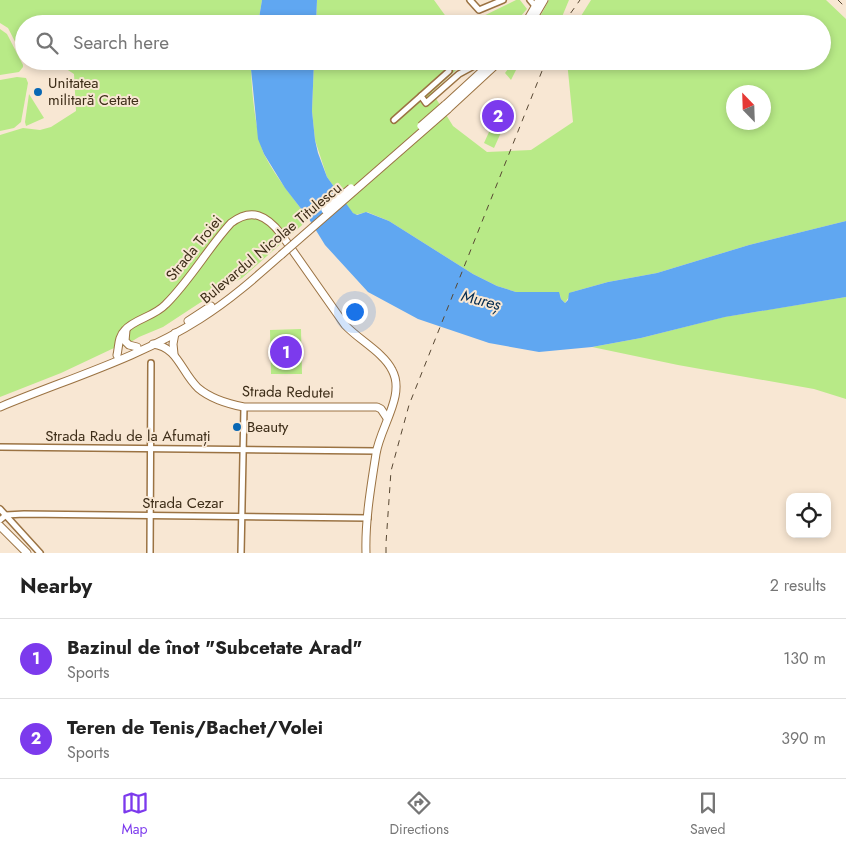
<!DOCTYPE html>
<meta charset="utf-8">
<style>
:root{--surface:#fff;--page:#f2f2f2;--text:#222;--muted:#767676;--line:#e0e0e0;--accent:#7c3aed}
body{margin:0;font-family:Jost,sans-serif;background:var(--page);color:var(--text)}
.controls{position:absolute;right:15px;bottom:15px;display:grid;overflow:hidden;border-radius:10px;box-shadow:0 2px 8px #0003}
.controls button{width:45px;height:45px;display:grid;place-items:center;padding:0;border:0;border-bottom:1px solid var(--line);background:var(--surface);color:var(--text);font:25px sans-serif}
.compass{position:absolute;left:726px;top:85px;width:45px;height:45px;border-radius:50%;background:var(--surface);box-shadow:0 2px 8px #0003;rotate:337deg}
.you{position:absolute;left:354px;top:311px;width:18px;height:18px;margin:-12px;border:4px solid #fff;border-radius:50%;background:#1a73e8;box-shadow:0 0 0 8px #1a73e833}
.badge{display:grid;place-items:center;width:32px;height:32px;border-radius:50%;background:var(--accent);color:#fff;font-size:16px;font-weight:700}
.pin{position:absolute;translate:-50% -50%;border:2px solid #fff;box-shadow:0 1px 5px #0006}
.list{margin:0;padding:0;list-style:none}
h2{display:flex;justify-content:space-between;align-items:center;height:65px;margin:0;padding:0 20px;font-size:21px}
h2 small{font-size:16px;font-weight:400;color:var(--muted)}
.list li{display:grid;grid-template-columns:32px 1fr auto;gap:15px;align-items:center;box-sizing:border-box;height:80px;padding:0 20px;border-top:1px solid var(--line)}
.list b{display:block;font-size:19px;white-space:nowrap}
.list p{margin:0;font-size:16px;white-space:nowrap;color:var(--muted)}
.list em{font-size:16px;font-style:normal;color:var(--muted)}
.icon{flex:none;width:28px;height:28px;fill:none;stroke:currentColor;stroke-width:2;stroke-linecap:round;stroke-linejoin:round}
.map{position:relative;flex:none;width:846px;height:553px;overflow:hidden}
.search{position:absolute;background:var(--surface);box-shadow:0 2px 8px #0003;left:15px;right:15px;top:15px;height:55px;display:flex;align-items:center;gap:12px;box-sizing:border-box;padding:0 18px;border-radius:28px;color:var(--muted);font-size:19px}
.sheet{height:225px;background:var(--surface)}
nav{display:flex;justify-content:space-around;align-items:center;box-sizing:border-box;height:70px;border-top:1px solid var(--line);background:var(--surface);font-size:14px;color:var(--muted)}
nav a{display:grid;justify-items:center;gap:2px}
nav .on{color:var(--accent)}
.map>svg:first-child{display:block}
.green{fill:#b8ea87;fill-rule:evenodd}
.water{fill:#60a7f1}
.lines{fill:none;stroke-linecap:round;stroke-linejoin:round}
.street-casing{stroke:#9b7343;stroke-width:8}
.secondary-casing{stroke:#9b7343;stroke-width:9}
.street{stroke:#fff;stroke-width:5}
.secondary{stroke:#fff;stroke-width:7}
.rail{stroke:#584833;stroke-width:1;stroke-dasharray:6 6;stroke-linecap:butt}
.secondary-bridge-casing{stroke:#9b7343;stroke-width:9;stroke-linecap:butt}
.secondary-bridge{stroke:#fff;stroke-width:7}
.poi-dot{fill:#0867b4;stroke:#f8e7d3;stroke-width:2}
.labels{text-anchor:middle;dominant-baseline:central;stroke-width:4;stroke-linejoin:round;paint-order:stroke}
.poi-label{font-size:15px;fill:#3d2d18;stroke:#f8e7d3;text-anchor:start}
.street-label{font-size:15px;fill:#3d2d18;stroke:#f8e7d3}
.water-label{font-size:16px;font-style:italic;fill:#042b4e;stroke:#f8e7d3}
</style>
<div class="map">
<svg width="846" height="553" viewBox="0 0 846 553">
<rect width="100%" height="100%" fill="#f8e7d3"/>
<g class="green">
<polygon points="0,0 262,0 258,24 24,24 24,59 8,28 0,23"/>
<polygon points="317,0 434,0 447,18 444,20 447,24 316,24"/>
<polygon points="516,0 520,0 527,9 514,24 478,24 475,20"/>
<polygon points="549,0 569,0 559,24 536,24"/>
<path d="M591 0H826L846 19V221L749 245 657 273 608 282 572 292 565 303 561 299 560 295 516 292 497 286 473 274 389 221 367 212 355 215 351 211 327 177 315 140 312 111 314 61H466L432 92 453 126 487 152 531 150 573 122 567 61H822V24H576ZM734 92H764V122H734Z"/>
<polygon points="0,29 7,34 23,65 23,67 19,72 0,75"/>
<path d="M54 61H252C249 79 257 141 265 156 277 179 294 199 309 219L242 278 224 287 163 327 139 337 124 346 114 348 61 373 0 397V135L23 128 40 130 51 127 76 111 74 74Z"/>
<polygon points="514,61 544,61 540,70 532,68 518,66 511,80 505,73"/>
<polygon points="17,77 26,78 28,83 21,122 14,128 0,131 0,80"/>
<polygon points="29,94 44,118 26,126 25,122"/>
<polygon points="494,121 504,126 494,148 484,143"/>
<polygon points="846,297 846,399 814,389 678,365 592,347 641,338 724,317"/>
<polygon points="301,329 302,374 271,374 270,330"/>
</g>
<g class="water">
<polygon points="262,0 317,0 316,24 258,24"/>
<polygon points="252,61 314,61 312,111 315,140 318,153 327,177 353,213 357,215 366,212 389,221 473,274 497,286 516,292 559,292 561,299 565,303 568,300 569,293 572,292 608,282 657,273 749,245 846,221 846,297 725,317 641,338 592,347 539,352 489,343 418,319 368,292 325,245 309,219 285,188 264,154 258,139 251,69"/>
</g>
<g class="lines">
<defs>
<g id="street">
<polyline points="470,0 479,10 503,0"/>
<polyline points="530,0 535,6"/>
<polyline points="449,71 421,96 426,103 459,74 483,61"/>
<polyline points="394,120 421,96"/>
<polyline points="0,447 376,451"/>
<polyline points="0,509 40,553"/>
<polyline points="0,520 6,515 24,514 368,518"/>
<polyline points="150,553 151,363"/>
<polyline points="241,553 244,407"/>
</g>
<g id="secondary">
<polyline points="525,24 539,0"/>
<polyline points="530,24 544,0"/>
<polyline points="445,105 493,61"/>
<polyline points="448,109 500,61"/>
<polyline points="188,321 211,306"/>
<polyline points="126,330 125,341 129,345 137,347"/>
<path d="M153 344C178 347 181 372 198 388 211 399 228 404 244 407H377L381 409 387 418"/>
<polyline points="174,354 173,344 175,333"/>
<path d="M117 355C119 346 118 337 125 330 134 319 154 317 166 304 191 279 208 248 231 223 252 207 267 216 281 234L345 325C359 340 384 353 392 370 406 395 380 427 376 454 371 486 365 520 366 553"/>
<path d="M0 407C67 379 139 358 200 319 229 301 255 278 281 255"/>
<polyline points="0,526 27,553"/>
</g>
</defs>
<use href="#street" class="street-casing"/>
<use href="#secondary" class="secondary-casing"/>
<use href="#street" class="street"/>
<use href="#secondary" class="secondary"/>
<g class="rail">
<polyline points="838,0 846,8"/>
<polyline points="566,24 570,14 580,0"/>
<polyline points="386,553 386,543 391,471 409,405 546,61"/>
</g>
<defs>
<g id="secondary-bridge">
<polyline points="421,126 445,105"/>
<polyline points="325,210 351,188"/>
<polyline points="281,255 448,109"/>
</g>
</defs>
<use href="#secondary-bridge" class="secondary-bridge-casing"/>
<use href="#secondary-bridge" class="secondary-bridge"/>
</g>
<g class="poi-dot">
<circle cx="38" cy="92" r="5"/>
<circle cx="237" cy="427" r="5"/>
</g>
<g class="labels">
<g class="poi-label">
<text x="48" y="83">Unitatea<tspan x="48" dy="17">militară Cetate</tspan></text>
<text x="247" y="427">Beauty</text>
</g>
<g class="street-label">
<text transform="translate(271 243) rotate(-40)">Bulevardul Nicolae Titulescu</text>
<text transform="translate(194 248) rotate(-51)">Strada Troiei</text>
<text transform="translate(288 392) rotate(1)">Strada Redutei</text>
<text x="128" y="436">Strada Radu de la Afumați</text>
<text x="183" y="503">Strada Cezar</text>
</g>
<g class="water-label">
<text transform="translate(481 300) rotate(14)">Mureș</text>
</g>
</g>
</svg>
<div class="controls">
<button><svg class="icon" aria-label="locate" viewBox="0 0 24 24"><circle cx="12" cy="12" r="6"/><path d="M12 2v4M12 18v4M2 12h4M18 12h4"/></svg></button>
</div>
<svg class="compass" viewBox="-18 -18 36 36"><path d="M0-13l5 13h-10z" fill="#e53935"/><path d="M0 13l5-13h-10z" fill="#767676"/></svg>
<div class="you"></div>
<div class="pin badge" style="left:286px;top:352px">1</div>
<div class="pin badge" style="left:498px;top:116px">2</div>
<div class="search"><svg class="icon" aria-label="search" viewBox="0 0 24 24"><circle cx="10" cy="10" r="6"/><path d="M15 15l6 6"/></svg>Search here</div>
</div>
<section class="sheet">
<h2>Nearby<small>2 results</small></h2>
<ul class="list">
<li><span class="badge">1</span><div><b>Bazinul de înot &quot;Subcetate Arad&quot;</b><p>Sports</p></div><em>130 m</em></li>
<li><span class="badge">2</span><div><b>Teren de Tenis/Bachet/Volei</b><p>Sports</p></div><em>390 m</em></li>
</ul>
</section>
<nav>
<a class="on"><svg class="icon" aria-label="map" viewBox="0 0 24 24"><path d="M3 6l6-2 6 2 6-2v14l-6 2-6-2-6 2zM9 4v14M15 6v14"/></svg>Map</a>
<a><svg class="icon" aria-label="directions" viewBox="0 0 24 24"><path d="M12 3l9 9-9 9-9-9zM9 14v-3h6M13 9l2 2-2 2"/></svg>Directions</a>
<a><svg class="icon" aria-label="saved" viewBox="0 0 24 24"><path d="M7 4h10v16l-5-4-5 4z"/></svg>Saved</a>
</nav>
